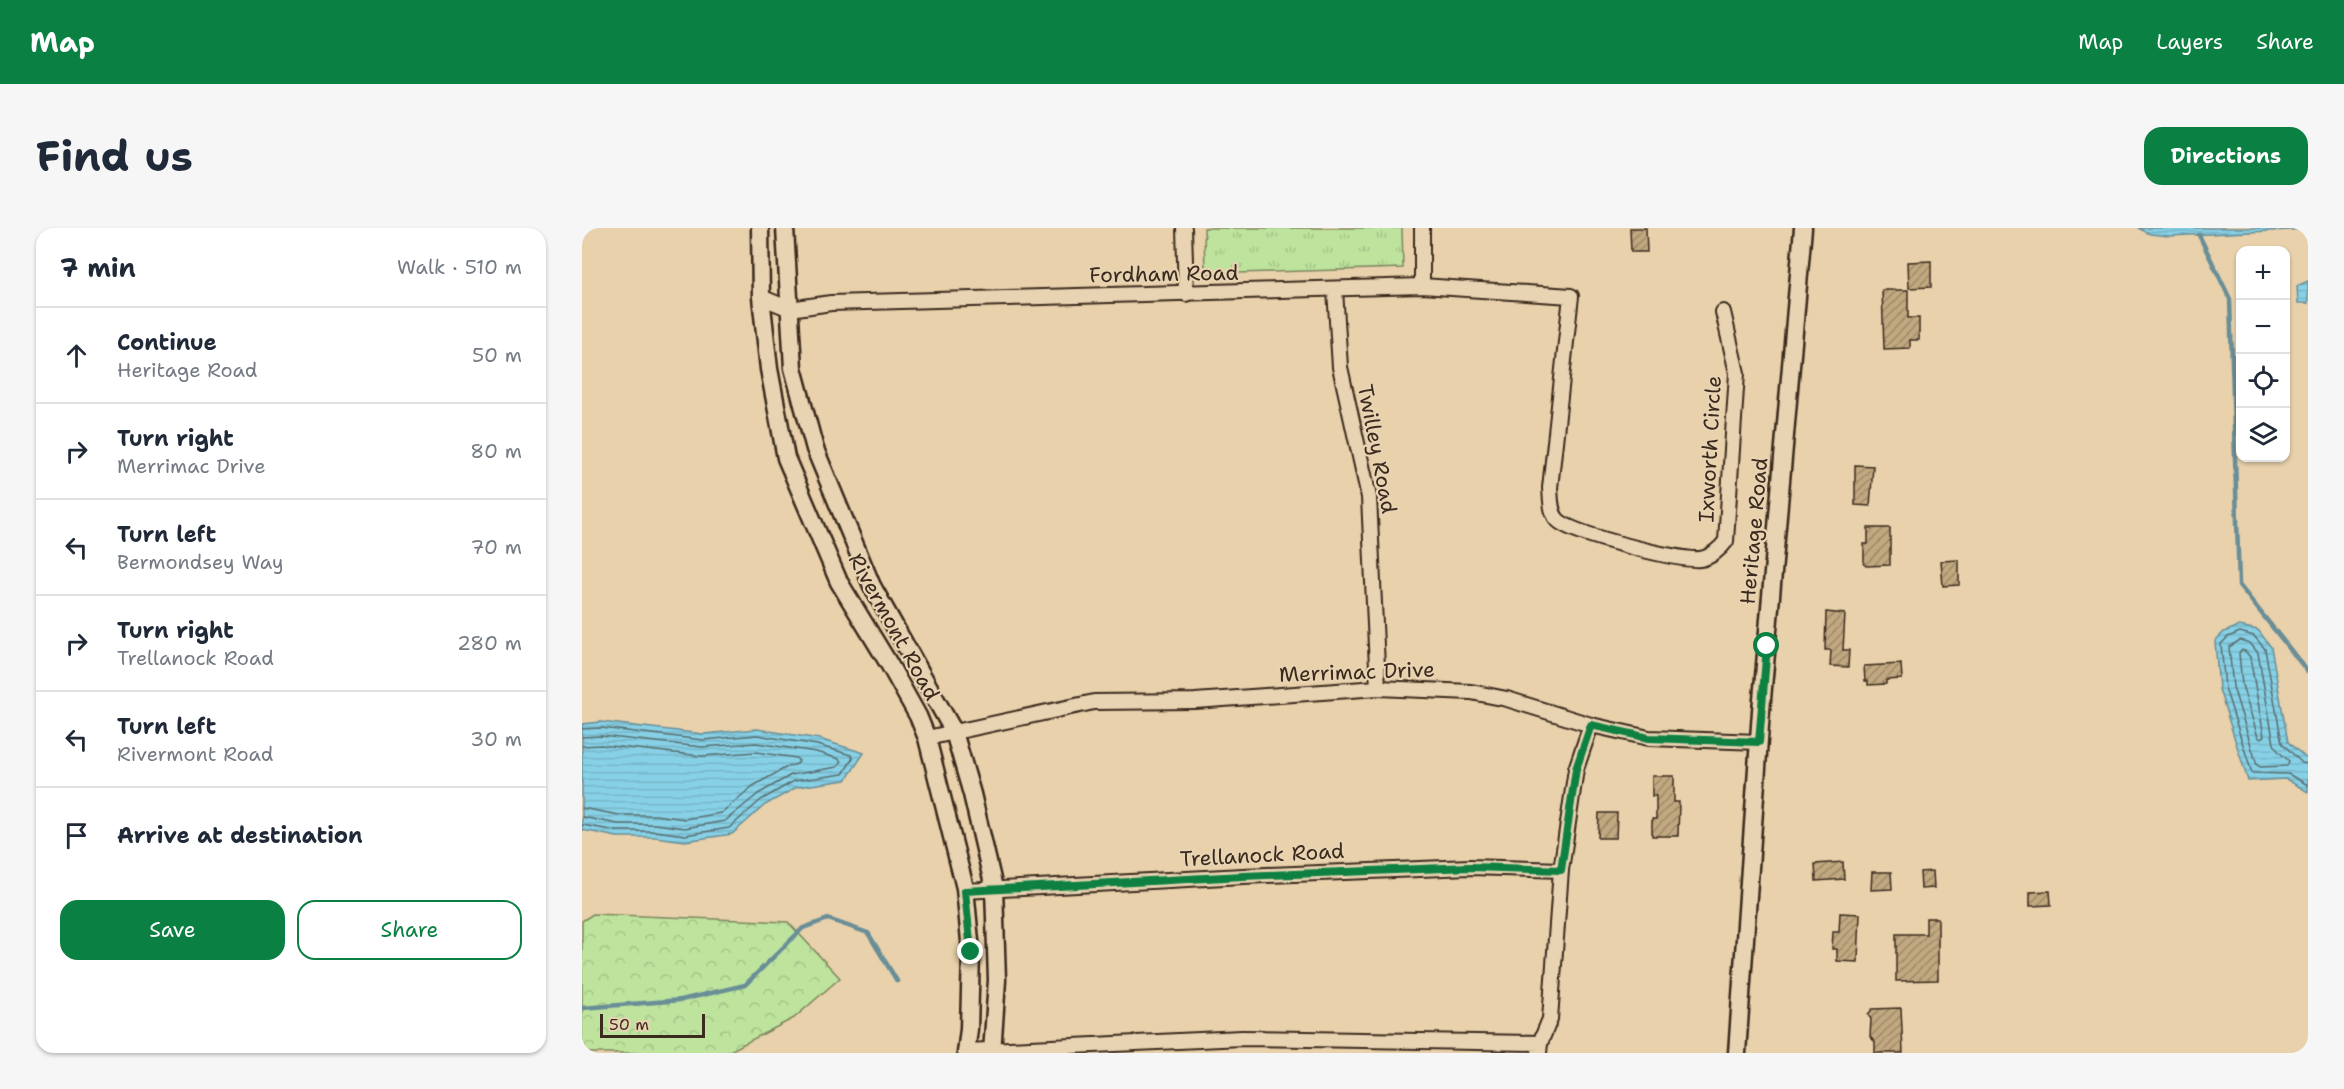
<!DOCTYPE html>
<meta charset="utf-8">
<style>
:root{--surface:#fff;--page:#f6f6f7;--text:#1f2937;--muted:#747a83;--line:#e0e1e3;--accent:#0b8043}
body{margin:0;font-family:"Shantell Sans",sans-serif;background:var(--page);color:var(--text)}
.controls{position:absolute;right:18px;top:18px;display:grid;overflow:hidden;border-radius:12px;box-shadow:0 2px 4px #0004}
.controls button{width:54px;height:54px;display:grid;place-items:center;padding:0;border:0;border-bottom:2px solid var(--line);background:var(--surface);color:var(--text);font:30px sans-serif}
.scale{position:absolute;left:18px;bottom:15px;width:105px;box-sizing:border-box;padding-left:6px;border:3px solid #3b2a1e;border-top:0;font-size:16px;line-height:21px;white-space:nowrap;color:#3b2a1e;-webkit-text-stroke:4px #e8d3b2;paint-order:stroke}
.stop{position:absolute;width:18px;height:18px;margin:-14px;border:4px solid #0b8043;border-radius:50%;background:#fff}
.stop.end{background:#0b8043;border-color:#fff;box-shadow:0 2px 6px #0008}
.list{margin:0;padding:0;list-style:none}
h2{display:flex;justify-content:space-between;align-items:center;height:78px;margin:0;padding:0 24px;font-size:26px}
h2 small{font-size:20px;font-weight:400;color:var(--muted)}
.list li{display:grid;grid-template-columns:39px 1fr auto;gap:18px;align-items:center;box-sizing:border-box;height:96px;padding:0 24px;border-top:2px solid var(--line)}
.list b{display:block;font-size:22px;white-space:nowrap}
.list p{margin:0;font-size:20px;white-space:nowrap;color:var(--muted)}
.list em{font-size:20px;font-style:normal;color:var(--muted)}
.actions{display:flex;gap:12px;padding:18px 24px}
.actions a{flex:1;padding:14px 0;border:2px solid var(--accent);border-radius:18px;text-align:center;font-size:21px;color:var(--accent)}
.actions .main{background:var(--accent);color:#fff}
.icon{flex:none;width:33px;height:33px;fill:none;stroke:currentColor;stroke-width:2;stroke-linecap:round;stroke-linejoin:round}
.map{position:relative;flex:none;width:1726px;height:825px;overflow:hidden;border-radius:18px}
header{display:flex;align-items:center;gap:36px;box-sizing:border-box;height:84px;padding:0 30px;background:var(--accent);color:#fff}
header strong{font-size:28px}
nav{display:flex;gap:33px;margin-inline-start:auto;font-size:21px}
.intro{display:flex;align-items:center;justify-content:space-between;box-sizing:border-box;height:144px;padding:0 36px}
h1{margin:0;font-size:42px}
.button{padding:15px 27px;border-radius:18px;background:var(--accent);color:#fff;font-size:21px;font-weight:700}
main{display:flex;gap:36px;padding:0 36px}
aside{flex:1;background:var(--surface);border-radius:18px;box-shadow:0 2px 4px #0004}
.map>svg:first-child{display:block}
.forest{fill:url(#forest-crowns);stroke:#7c865e;stroke-width:1.5}
.park{fill:url(#park-tufts);stroke:#7c865e;stroke-width:1.5}
.water{fill:url(#water-rules);stroke:#698e97;stroke-width:1.5}
.lines{fill:none;stroke-linecap:round;stroke-linejoin:round}
.shore{stroke:#596d6e;stroke-width:1.5}
.stream{stroke:#698e97;stroke-width:4.5}
.building{fill:url(#building-hatch);stroke:#3b2a1e;stroke-width:1.5}
.minor-casing{stroke:#3b2a1e;stroke-width:18}
.tertiary-casing{stroke:#3b2a1e;stroke-width:21}
.minor{stroke:#e8d3b2;stroke-width:14}
.tertiary{stroke:#e8d3b2;stroke-width:16}
.route{stroke:#0b8043;stroke-width:8}
.labels{text-anchor:middle;dominant-baseline:central;stroke-width:4.5;stroke-linejoin:round;paint-order:stroke}
.street-label{font-size:21px;fill:#3b2a1e;stroke:#e8d3b2}
</style>
<header>
<strong>Map</strong>
<nav><a>Map</a><a>Layers</a><a>Share</a></nav>
</header>
<div class="intro"><h1>Find us</h1><a class="button">Directions</a></div>
<main>
<aside>
<h2>7 min<small>Walk · 510 m</small></h2>
<ul class="list">
<li><svg class="icon" aria-label="ahead" viewBox="0 0 24 24"><path d="M12 20V5M6 11l6-6 6 6"/></svg><div><b>Continue</b><p>Heritage Road</p></div><em>50 m</em></li>
<li><svg class="icon" aria-label="right" viewBox="0 0 24 24"><path d="M7 20v-9h11M14 6l5 5-5 5"/></svg><div><b>Turn right</b><p>Merrimac Drive</p></div><em>80 m</em></li>
<li><svg class="icon" aria-label="left" viewBox="0 0 24 24"><path d="M17 20v-9H6M10 6l-5 5 5 5"/></svg><div><b>Turn left</b><p>Bermondsey Way</p></div><em>70 m</em></li>
<li><svg class="icon" aria-label="right" viewBox="0 0 24 24"><path d="M7 20v-9h11M14 6l5 5-5 5"/></svg><div><b>Turn right</b><p>Trellanock Road</p></div><em>280 m</em></li>
<li><svg class="icon" aria-label="left" viewBox="0 0 24 24"><path d="M17 20v-9H6M10 6l-5 5 5 5"/></svg><div><b>Turn left</b><p>Rivermont Road</p></div><em>30 m</em></li>
<li><svg class="icon" aria-label="arrive" viewBox="0 0 24 24"><path d="M6 21V4h12l-3 4 3 4H6"/></svg><div><b>Arrive at destination</b></div></li>
</ul>
<div class="actions"><a class="main">Save</a><a>Share</a></div>
</aside>
<div class="map">
<svg width="1726" height="825" viewBox="0 0 1726 825">
<defs>
<pattern id="forest-crowns" width="20" height="18" patternUnits="userSpaceOnUse" patternTransform="scale(1.5)"><rect width="20" height="18" fill="#bde39d"/><path d="M2 6a3 3 0 1 1 6 0M12 15a3 3 0 1 1 6 0" fill="none" stroke="#a3c387"/></pattern>
<pattern id="park-tufts" width="24" height="20" patternUnits="userSpaceOnUse" patternTransform="scale(1.5)"><rect width="24" height="20" fill="#bde39d"/><path d="M3 7l-1-3M5 7V3M7 7l1-3M15 17l-1-3M17 17v-4M19 17l1-3" fill="none" stroke="#a3c387"/></pattern>
<pattern id="water-rules" width="6" height="5" patternUnits="userSpaceOnUse" patternTransform="scale(1.5)"><rect width="6" height="5" fill="#87d1e7"/><path d="M0 2.5h6" fill="none" stroke="#75b4c6"/></pattern>
<pattern id="building-hatch" width="6" height="6" patternUnits="userSpaceOnUse" patternTransform="scale(1.5)"><rect width="6" height="6" fill="#c1a880"/><path d="M-1 1l2-2M0 6l6-6M5 7l2-2" fill="none" stroke="#9e8968"/></pattern>
</defs>
<rect width="100%" height="100%" fill="#e8d1ab"/>
<filter id="ink" filterUnits="userSpaceOnUse"><feTurbulence type="fractalNoise" baseFrequency=".0167" numOctaves="2"/><feDisplacementMap in="SourceGraphic" scale="12" xChannelSelector="R" yChannelSelector="G"/><feConvolveMatrix kernelMatrix="1 2 1 2 8 2 1 2 1" color-interpolation-filters="sRGB"/></filter>
<g filter="url(#ink)">
<polygon class="forest" points="11,686 206,694 258,750 212,790 144,825 0,825 0,693"/>
<polygon class="park" points="622,0 820,0 821,40 623,46"/>
<g class="water">
<polygon points="1556,0 1726,0 1726,1 1587,8 1568,6"/>
<polygon points="1726,53 1726,75 1716,75 1715,58"/>
<polygon points="1657,398 1676,402 1689,419 1706,514 1726,532 1726,564 1704,551 1666,553 1637,461 1633,413 1642,404"/>
<polygon points="19,494 121,506 175,501 237,511 282,525 264,552 215,559 183,577 150,606 103,613 73,609 35,609 0,602 0,496"/>
</g>
<g class="lines">
<g class="shore">
<polygon points="1658,412 1668,415 1676,425 1692,516 1696,523 1707,533 1705,538 1678,539 1675,537 1651,459 1647,419"/>
<polygon points="1659,422 1663,423 1668,429 1682,508 1679,511 1676,509 1660,457 1657,425"/>
<polyline points="0,501 19,500 121,512 175,507 235,517 269,527 271,530 261,546 212,553 179,572 147,600 103,607 73,603 35,603 0,597"/>
<polyline points="0,509 19,508 120,519 174,515 234,524 257,531 259,534 255,539 209,547 176,566 143,593 103,600 73,596 36,596 0,589"/>
<polyline points="0,518 19,517 120,528 174,524 214,530 217,533 215,536 205,539 171,558 139,585 103,591 73,587 37,587 0,580"/>
<polyline points="1726,536 1720,535 1700,515 1683,421 1672,408 1658,404 1646,409 1639,416 1643,460 1670,545 1706,546 1726,557"/>
</g>
<g class="stream">
<polyline points="1617,7 1648,71 1657,357 1726,444"/>
<polyline points="0,780 99,772 163,757 221,700 246,691 286,705 315,753"/>
</g>
</g>
<g class="building">
<polygon points="1048,0 1064,0 1065,24 1049,24"/>
<polygon points="1349,33 1349,59 1327,60 1326,34"/>
<polygon points="1300,62 1326,62 1326,90 1337,90 1337,112 1328,112 1328,120 1302,121"/>
<polygon points="1273,237 1291,238 1288,278 1273,277"/>
<polygon points="1286,300 1308,300 1308,337 1284,338 1282,336 1282,316 1286,316"/>
<polygon points="1377,332 1377,357 1361,358 1359,333"/>
<polygon points="1244,384 1263,386 1261,422 1267,422 1266,439 1248,438 1249,422 1243,422"/>
<polygon points="1319,436 1320,451 1304,452 1304,456 1286,457 1286,453 1283,453 1282,438"/>
<polygon points="1070,548 1092,548 1092,574 1097,574 1096,608 1070,608 1070,591 1074,591 1074,568 1070,568"/>
<polygon points="1017,585 1035,585 1034,610 1016,610"/>
<polygon points="1261,634 1262,651 1234,653 1233,636"/>
<polygon points="1351,643 1352,660 1339,661 1338,644"/>
<polygon points="1290,644 1309,644 1310,661 1289,662"/>
<polygon points="1468,663 1469,677 1448,678 1448,664"/>
<polygon points="1258,685 1278,686 1276,734 1255,733 1255,721 1250,721 1251,704 1257,704"/>
<polygon points="1344,690 1356,690 1356,752 1314,753 1314,706 1344,706"/>
<polygon points="1319,780 1321,825 1293,825 1293,814 1288,809 1289,791 1286,787 1290,781"/>
</g>
<g class="lines">
<defs>
<g id="minor">
<polyline points="602,0 604,66"/>
<polyline points="840,0 840,58"/>
<polyline points="753,62 758,139 787,269 796,460"/>
<path d="M179 69 208 81 249 75 840 58 989 68 968 260C969 271 968 287 978 294 996 307 1096 333 1118 331 1128 330 1139 320 1144 313L1155 145 1141 84"/>
<polyline points="345,510 512,474 613,473 796,460 889,464 925,471 1009,497 1067,510 1177,514"/>
<polyline points="383,663 661,648 888,639 979,642"/>
<polyline points="958,815 968,791 979,642 994,541 1009,497"/>
<polyline points="385,823 660,810 958,815 957,825"/>
</g>
<g id="tertiary">
<polyline points="178,0 179,69 187,141 204,230 257,354 307,436 336,488 345,510 383,660 389,724 387,801 384,825"/>
<polyline points="203,0 211,140 233,221 290,358 372,504 390,566 412,660 415,752 410,825"/>
<polyline points="1155,825 1179,483 1221,0"/>
</g>
</defs>
<use href="#minor" class="minor-casing"/>
<use href="#tertiary" class="tertiary-casing"/>
<use href="#minor" class="minor"/>
<use href="#tertiary" class="tertiary"/>
</g>
</g>
<g class="lines" filter="url(#ink)">
<polyline class="route" points="389,724 383,663 661,648 888,639 979,642 994,541 1009,497 1067,510 1177,514 1185,418"/>
</g>
<g class="labels">
<g class="street-label">
<text transform="translate(582 46) rotate(-1)">Fordham Road</text>
<text transform="translate(795 221) rotate(79)">Twilley Road</text>
<text transform="translate(1128 221) rotate(-87)">Ixworth Circle</text>
<text transform="translate(1172 303) rotate(-85)">Heritage Road</text>
<text transform="translate(312 399) rotate(61)">Rivermont Road</text>
<text transform="translate(775 444) rotate(-2)">Merrimac Drive</text>
<text transform="translate(680 627) rotate(-3)">Trellanock Road</text>
</g>
</g>
</svg>
<div class="controls">
<button>+</button>
<button>−</button>
<button><svg class="icon" aria-label="locate" viewBox="0 0 24 24"><circle cx="12" cy="12" r="6"/><path d="M12 2v4M12 18v4M2 12h4M18 12h4"/></svg></button>
<button><svg class="icon" aria-label="layers" viewBox="0 0 24 24"><path d="M12 4l9 5-9 5-9-5zM3 14l9 5 9-5"/></svg></button>
</div>
<div class="scale">50 m</div>
<div class="stop" style="left:1185px;top:418px"></div>
<div class="stop end" style="left:389px;top:724px"></div>
</div>
</main>
